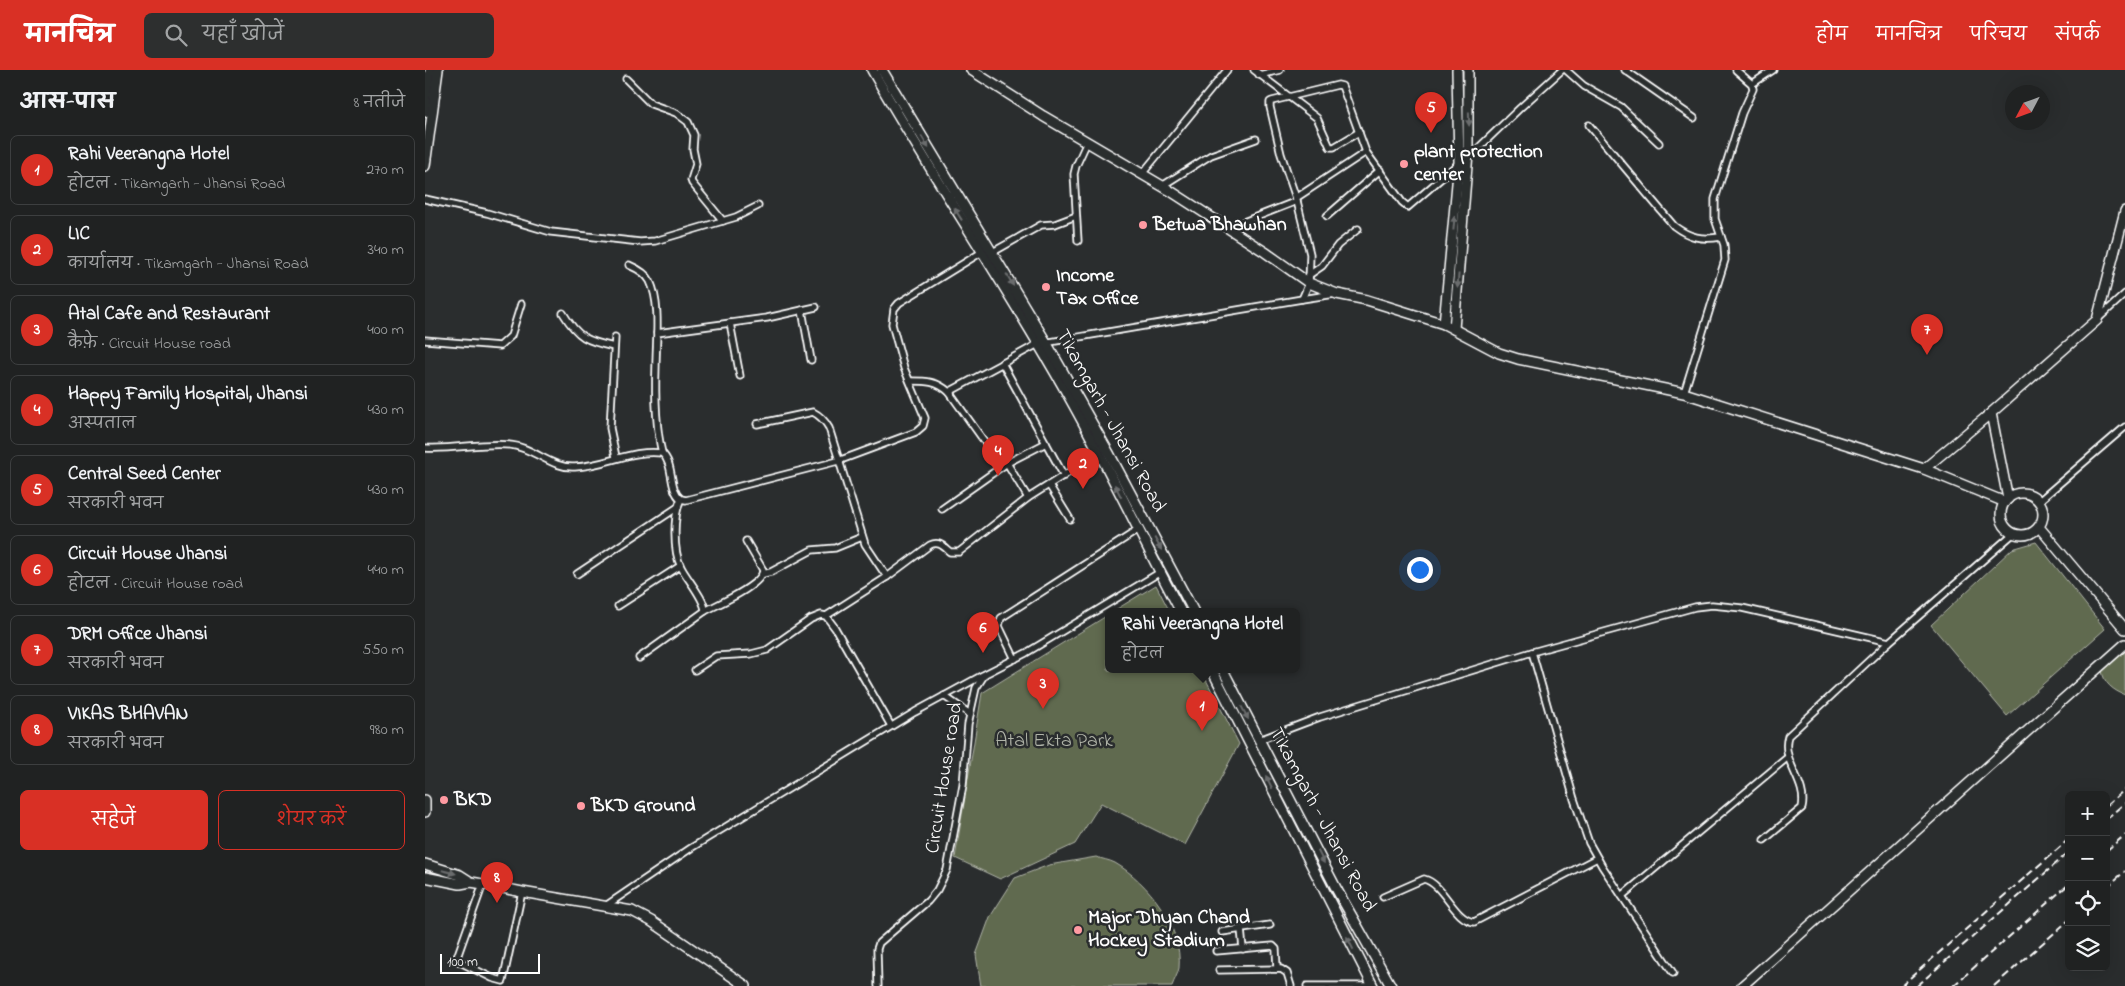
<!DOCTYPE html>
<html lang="hi">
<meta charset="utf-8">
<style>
:root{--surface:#202222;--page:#2d2f2f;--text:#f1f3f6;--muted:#a2a4a5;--line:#3d3f40;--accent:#d93025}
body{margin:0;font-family:"Indie Flower","Playpen Sans Deva",sans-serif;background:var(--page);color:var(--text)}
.controls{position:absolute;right:15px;bottom:15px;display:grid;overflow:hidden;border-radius:8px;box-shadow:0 5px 20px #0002}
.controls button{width:45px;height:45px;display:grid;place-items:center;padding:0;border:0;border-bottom:1px solid var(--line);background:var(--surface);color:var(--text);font:25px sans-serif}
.compass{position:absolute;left:1580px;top:15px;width:45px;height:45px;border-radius:50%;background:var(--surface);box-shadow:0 5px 20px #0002;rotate:229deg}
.scale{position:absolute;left:15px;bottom:12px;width:100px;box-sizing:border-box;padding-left:5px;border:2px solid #fff;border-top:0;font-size:14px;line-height:18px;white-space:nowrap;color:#fff;-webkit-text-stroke:4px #2a2d2e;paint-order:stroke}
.you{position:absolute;left:994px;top:499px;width:18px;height:18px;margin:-12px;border:4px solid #fff;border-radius:50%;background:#1a73e8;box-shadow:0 0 0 8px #1a73e833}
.badge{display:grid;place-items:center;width:32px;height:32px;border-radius:50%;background:var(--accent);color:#fff;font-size:16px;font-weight:700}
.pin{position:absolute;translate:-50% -41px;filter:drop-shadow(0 1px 2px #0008)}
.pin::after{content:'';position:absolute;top:26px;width:18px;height:15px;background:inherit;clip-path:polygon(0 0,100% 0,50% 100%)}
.popup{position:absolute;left:680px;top:538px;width:195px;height:65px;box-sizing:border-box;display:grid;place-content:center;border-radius:8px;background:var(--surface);filter:drop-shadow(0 1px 4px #0005);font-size:16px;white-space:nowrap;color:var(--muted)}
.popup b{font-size:19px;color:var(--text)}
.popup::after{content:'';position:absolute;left:50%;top:100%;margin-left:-10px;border:10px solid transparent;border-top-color:var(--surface)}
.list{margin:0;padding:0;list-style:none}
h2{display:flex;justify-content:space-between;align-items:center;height:65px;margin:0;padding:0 20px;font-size:21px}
h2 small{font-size:16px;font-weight:400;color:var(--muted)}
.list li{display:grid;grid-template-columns:32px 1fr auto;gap:15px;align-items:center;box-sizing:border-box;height:70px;margin:0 10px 10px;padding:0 10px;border:1px solid var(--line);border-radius:8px}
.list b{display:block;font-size:19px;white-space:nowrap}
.list p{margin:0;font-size:16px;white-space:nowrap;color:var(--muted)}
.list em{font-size:16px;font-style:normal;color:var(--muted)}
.actions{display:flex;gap:10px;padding:15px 20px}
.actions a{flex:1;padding:11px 0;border:1px solid var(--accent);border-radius:8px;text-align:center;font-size:18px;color:var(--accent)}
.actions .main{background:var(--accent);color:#fff}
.icon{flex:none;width:28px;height:28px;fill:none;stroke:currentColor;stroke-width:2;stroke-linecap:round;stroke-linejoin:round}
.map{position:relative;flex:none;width:1700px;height:916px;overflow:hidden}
header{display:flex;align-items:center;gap:30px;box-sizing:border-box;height:70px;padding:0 25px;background:var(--accent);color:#fff}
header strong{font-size:24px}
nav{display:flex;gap:28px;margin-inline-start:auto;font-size:18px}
.search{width:350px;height:45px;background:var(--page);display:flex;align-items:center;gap:12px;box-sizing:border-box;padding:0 18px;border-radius:8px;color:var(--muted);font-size:19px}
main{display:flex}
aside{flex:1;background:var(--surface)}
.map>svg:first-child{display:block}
.green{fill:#616a50;stroke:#b0b4a8}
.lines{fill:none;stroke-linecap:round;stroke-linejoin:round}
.street-casing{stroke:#fff;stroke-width:9}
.secondary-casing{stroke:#fff;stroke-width:12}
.primary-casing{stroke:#fff;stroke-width:12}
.street{stroke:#2a2d2e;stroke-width:5.5}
.secondary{stroke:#2a2d2e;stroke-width:9}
.primary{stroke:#2a2d2e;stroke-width:9}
.rail{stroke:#fff;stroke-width:2;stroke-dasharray:8 4;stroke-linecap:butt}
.oneway{fill:#6a6c6d}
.poi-dot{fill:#ff9aa2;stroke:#2a2d2e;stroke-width:2}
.labels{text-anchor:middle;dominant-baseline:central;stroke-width:5;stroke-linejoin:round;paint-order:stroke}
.poi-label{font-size:20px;font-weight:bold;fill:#fff;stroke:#2a2d2e;text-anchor:start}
.street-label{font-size:20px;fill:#fff;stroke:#2a2d2e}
.park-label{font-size:20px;fill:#b0b4a8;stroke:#2a2d2e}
</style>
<header>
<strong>मानचित्र</strong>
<div class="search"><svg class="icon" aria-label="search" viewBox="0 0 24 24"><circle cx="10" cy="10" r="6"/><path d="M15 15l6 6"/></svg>यहाँ खोजें</div>
<nav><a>होम</a><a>मानचित्र</a><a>परिचय</a><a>संपर्क</a></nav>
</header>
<main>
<aside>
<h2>आस-पास<small>8 नतीजे</small></h2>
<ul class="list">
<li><span class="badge">1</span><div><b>Rahi Veerangna Hotel</b><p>होटल · Tikamgarh - Jhansi Road</p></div><em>270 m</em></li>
<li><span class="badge">2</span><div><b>LIC</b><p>कार्यालय · Tikamgarh - Jhansi Road</p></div><em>340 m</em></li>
<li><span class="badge">3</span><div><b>Atal Cafe and Restaurant</b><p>कैफ़े · Circuit House road</p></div><em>400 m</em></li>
<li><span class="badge">4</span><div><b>Happy Family Hospital, Jhansi</b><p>अस्पताल</p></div><em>430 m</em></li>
<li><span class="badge">5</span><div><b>Central Seed Center</b><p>सरकारी भवन</p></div><em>430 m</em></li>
<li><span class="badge">6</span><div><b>Circuit House Jhansi</b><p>होटल · Circuit House road</p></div><em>440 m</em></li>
<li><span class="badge">7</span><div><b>DRM Office Jhansi</b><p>सरकारी भवन</p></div><em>550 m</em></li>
<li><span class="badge">8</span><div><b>VIKAS BHAVAN</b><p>सरकारी भवन</p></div><em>980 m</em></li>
</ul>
<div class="actions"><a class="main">सहेजें</a><a>शेयर करें</a></div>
</aside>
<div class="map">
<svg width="1700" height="916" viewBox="0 0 1700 916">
<rect width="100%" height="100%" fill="#2a2d2e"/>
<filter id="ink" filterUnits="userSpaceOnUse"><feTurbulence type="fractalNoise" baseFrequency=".02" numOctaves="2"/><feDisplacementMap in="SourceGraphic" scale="10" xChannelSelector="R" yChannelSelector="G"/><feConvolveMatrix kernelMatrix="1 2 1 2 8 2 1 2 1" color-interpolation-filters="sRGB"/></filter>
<g filter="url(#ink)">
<g class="green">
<polygon points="1611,472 1680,559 1582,646 1506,555 1587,479"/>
<polygon points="731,515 745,542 687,542"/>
<polygon points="683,545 683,600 776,600 814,674 760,775 676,733 650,774 575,809 530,788 557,623"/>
<path d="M1700 578V625C1689 621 1678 613 1677 600Z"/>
<path d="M671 787C677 789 684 790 690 793 723 812 758 857 754 898 753 904 749 910 747 916H556L551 885 565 847 590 808 624 795Z"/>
</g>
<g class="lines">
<defs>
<g id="street">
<polyline points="829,0 892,48 905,77 909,77 934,62"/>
<polyline points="1141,0 1159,16 1196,37 1234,73"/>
<polyline points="1200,0 1269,48"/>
<polyline points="834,5 855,0"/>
<polyline points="201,9 226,34 251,43 263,52 269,65 268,79 271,94 266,110 267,113 298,151"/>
<polyline points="1327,14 1348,0"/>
<path d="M1164 55 1249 156C1265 168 1277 170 1296 167"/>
<polyline points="1042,89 1095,38 1137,0"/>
<polyline points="717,104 802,0"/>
<polyline points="737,116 786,85 831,69"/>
<polyline points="871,128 941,82"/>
<polyline points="0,129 62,143 126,162 215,172 230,171 311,147 333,136"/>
<polyline points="902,146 955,100"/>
<polyline points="803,158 872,131 856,84 845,37 845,32 847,31 913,15 917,16 941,82 977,132 983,137 1034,93"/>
<polyline points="653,171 649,104 651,96 662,72"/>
<polyline points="568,182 616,155 630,154 651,146"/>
<path d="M204 195C211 198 221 203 225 211 236 234 231 269 231 295 230 324 230 354 237 383"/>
<polyline points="884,205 897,196 913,175 933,159"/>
<polyline points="877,229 910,224"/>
<polyline points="377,240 386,290"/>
<path d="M138 243C153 268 162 271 189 277"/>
<polyline points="1674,248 1700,224"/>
<polyline points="305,253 315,306"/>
<polyline points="232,263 342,248 391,237"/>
<polyline points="190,267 185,358 191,387"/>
<polyline points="0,270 75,276 86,266 96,234"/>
<polyline points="577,293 639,406"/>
<path d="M486 311C501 311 512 311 524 322L577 396"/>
<polyline points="524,322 613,274 877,229 884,213 885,184 872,131"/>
<polyline points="1259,323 1300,190 1299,175 1290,149 1290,129 1317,43 1328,19 1327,14 1311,0"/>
<path d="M332 354 388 342C396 346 400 351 404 358L440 474 462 507"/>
<path d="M0 378C28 380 58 372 85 375 108 377 127 399 150 397 180 396 207 379 237 383 250 395 243 419 256 429L261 430 413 391 491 362 498 356 500 348 479 298 467 254 469 239 474 233 557 182"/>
<polyline points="582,393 621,373"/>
<polyline points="624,415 645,449"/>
<polyline points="1614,431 1700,357"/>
<polyline points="517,439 582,393 603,428"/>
<polyline points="152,504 253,437"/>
<polyline points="338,504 346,502 387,480 410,478 437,467"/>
<polyline points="193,536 255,496"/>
<path d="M280 541C293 534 338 515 338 500L321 471"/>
<path d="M401 546 462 507 505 475C514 471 518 476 525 482H534L603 428 676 382"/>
<polyline points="1107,582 1149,729 1164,773 1177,796 1248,903"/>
<path d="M214 588 280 541C280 529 262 509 256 497 248 481 248 445 256 429"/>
<polyline points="590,589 574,556 576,548 713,460"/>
<polyline points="270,600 291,586 326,584 342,580 386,549 396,545 401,546 410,558 466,656"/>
<polyline points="519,626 545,644"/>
<polyline points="834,670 895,647 1107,582 1270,537 1287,535 1317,538 1464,572"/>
<path d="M1339 770 1377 738C1383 712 1355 691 1363 666L1464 572 1589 463"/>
<polyline points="58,814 31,890 67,908 78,911 97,822"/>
<polyline points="1197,826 1363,687"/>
<path d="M958 827 999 809C1019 814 1029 850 1049 852L1172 788"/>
<polyline points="182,835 266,778 490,642 558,605"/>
<polyline points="816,859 818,879"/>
<polyline points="797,862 845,855"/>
<polyline points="791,881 848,876 851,879 852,898"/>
<polyline points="794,900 856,899 862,903 866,916"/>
<polyline points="453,916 452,879 454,873 503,831 512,820 522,800 538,715 543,654 551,618 560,604 601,583 737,501"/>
<polyline points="882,916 942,916"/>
</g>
<g id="secondary">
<path d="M447 0C511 113 585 220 648 334 686 402 719 473 756 542"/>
<polyline points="457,0 621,272 685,385 769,542"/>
<polyline points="546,0 618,46 744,120 840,182 884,213 912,224 942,230 1019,254 1074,283 1093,289 1259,323 1499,399 1580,432"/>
<polyline points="1019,254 1034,92 1032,0"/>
<polyline points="1029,259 1043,83 1043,0"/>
<polyline points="1499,399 1566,343"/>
<circle cx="1597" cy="444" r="21"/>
<polyline points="1583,429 1566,343 1672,250 1700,141"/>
<polyline points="1614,457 1700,559"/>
<polyline points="787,600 948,916"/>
<polyline points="798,600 912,820 966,916"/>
<polyline points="0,794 35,805 46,812"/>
<polyline points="0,807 35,814 46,812 58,814 97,822 207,841 226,851 321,916"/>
<polyline points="1317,916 1700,574"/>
</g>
<g id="primary">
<polyline points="0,42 5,0"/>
<polyline points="0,96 13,0"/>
<polyline points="0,730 0,742"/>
</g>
</defs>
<use href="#street" class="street-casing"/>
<use href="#secondary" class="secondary-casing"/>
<use href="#primary" class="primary-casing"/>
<use href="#street" class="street"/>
<use href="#secondary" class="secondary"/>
<use href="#primary" class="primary"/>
<g class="rail">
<polyline points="1681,736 1700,719"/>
<polyline points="1681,749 1700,733"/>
<polyline points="1681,781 1700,765"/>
<polyline points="1681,818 1700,801"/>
<polyline points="1476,916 1644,769"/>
<polyline points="1492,916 1644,782"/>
<polyline points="1528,916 1644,814"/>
<polyline points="1569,916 1644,850"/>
</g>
</g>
<defs><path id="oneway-solid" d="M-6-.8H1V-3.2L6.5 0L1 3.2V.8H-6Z" transform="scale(1.25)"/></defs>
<g class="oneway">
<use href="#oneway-solid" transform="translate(1044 49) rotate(89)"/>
<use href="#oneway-solid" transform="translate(500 72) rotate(59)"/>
<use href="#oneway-solid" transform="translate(533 144) rotate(-122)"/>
<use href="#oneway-solid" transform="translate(1029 153) rotate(-85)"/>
<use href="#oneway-solid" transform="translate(585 210) rotate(60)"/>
<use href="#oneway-solid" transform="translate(1033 211) rotate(95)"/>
<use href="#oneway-solid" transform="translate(693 421) rotate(-117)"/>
<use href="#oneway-solid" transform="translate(733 474) rotate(61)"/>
<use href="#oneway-solid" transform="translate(820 643) rotate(62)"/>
<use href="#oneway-solid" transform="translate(844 712) rotate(-117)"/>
<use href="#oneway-solid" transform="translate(896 787) rotate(63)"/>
<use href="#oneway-solid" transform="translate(24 802) rotate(14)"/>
<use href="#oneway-solid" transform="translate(925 873) rotate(-117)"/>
</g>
</g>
<g class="poi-dot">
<circle cx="979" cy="94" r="5"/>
<circle cx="718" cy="155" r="5"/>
<circle cx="621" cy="217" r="5"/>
<circle cx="19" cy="730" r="5"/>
<circle cx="156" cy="736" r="5"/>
<circle cx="653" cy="860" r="5"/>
</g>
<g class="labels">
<g class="poi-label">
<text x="989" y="82">plant protection<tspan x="989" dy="23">center</tspan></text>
<text x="728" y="155">Betwa Bhawhan</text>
<text x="631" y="206">Income<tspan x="631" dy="23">Tax Office</tspan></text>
<text x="29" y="730">BKD</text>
<text x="166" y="736">BKD Ground</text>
<text x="663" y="848">Major Dhyan Chand<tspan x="663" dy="23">Hockey Stadium</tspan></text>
</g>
<g class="street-label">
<text transform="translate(685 351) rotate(61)">Tikamgarh - Jhansi Road</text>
<text transform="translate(520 708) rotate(-81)">Circuit House road</text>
<text transform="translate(897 750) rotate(62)">Tikamgarh - Jhansi Road</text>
</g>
<g class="park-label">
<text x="629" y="671">Atal Ekta Park</text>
</g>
</g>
</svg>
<div class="controls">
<button>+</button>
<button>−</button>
<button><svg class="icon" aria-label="locate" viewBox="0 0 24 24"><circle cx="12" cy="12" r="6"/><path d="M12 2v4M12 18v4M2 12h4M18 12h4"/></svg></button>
<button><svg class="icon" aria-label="layers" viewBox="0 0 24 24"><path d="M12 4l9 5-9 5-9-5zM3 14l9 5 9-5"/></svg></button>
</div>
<svg class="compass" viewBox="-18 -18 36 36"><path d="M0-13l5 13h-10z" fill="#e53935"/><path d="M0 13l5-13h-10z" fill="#a2a4a5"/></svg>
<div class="scale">100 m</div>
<div class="you"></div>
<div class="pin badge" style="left:777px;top:661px">1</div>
<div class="popup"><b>Rahi Veerangna Hotel</b>होटल</div>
<div class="pin badge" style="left:658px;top:419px">2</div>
<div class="pin badge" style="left:618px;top:639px">3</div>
<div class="pin badge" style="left:573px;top:406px">4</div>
<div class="pin badge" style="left:1006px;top:63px">5</div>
<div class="pin badge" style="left:558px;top:583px">6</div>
<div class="pin badge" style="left:1502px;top:285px">7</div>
<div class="pin badge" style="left:72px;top:833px">8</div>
</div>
</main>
